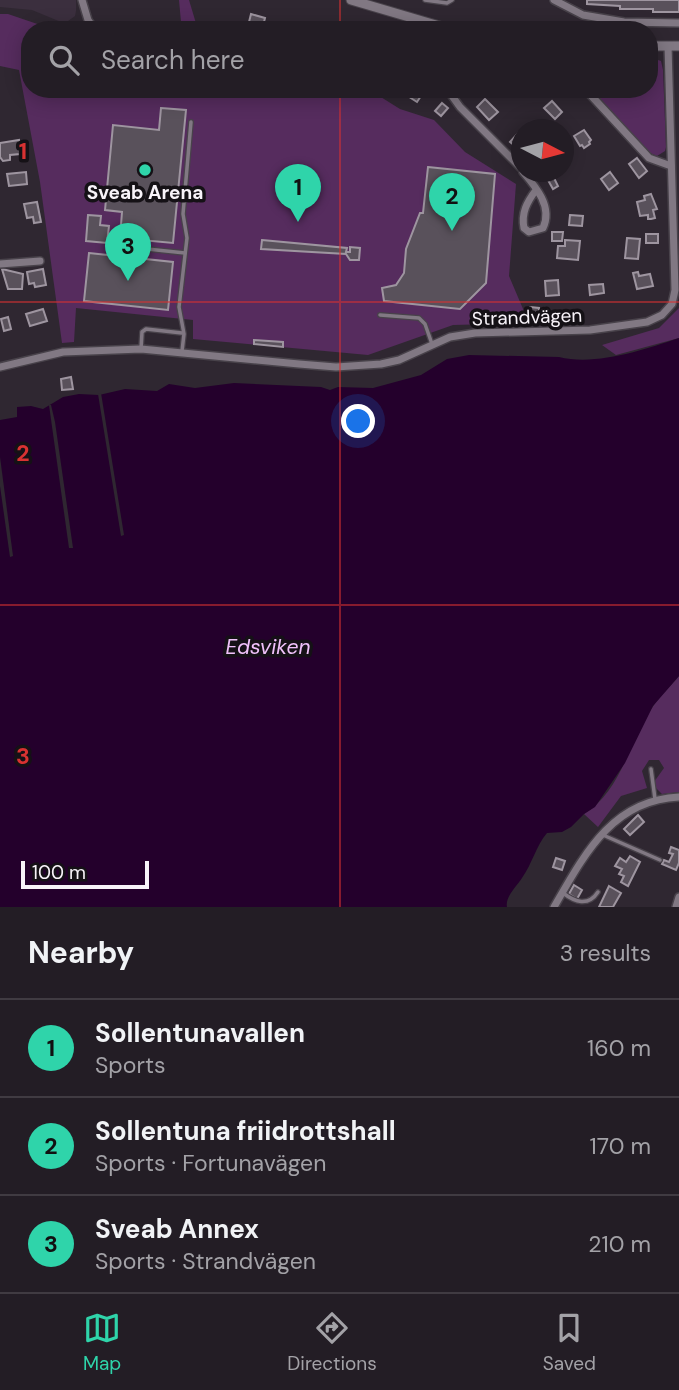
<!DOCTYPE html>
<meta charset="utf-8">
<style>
:root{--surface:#231d25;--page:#2f2a32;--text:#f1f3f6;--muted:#a3a2a7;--line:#403b42;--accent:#2fd4aa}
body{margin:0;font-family:"DM Sans",sans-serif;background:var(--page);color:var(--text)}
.compass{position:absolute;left:511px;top:119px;width:63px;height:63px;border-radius:50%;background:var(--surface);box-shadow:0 4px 18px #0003;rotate:96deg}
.scale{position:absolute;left:21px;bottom:18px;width:128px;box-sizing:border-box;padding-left:7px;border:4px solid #f8f3f9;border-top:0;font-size:19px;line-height:24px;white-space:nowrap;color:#f8f3f9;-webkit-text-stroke:5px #151116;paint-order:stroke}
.you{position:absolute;left:359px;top:422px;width:24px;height:24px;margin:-18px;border:5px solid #fff;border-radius:50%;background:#1a73e8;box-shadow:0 0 0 10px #1a73e833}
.badge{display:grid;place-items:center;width:46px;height:46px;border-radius:50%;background:var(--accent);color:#111;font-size:23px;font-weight:700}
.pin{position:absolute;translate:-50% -58px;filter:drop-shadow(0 2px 4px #0008)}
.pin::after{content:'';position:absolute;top:37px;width:24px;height:21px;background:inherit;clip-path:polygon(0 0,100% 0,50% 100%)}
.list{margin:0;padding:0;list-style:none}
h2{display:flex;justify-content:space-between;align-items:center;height:91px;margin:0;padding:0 28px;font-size:30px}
h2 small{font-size:23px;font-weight:400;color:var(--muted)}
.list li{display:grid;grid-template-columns:46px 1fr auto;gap:21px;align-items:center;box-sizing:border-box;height:98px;padding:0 28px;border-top:2px solid var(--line)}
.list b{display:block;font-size:26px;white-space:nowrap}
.list p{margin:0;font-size:23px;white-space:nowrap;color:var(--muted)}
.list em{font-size:23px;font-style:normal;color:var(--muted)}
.icon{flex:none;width:38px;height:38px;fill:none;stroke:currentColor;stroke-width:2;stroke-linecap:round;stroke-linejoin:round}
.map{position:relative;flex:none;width:679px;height:907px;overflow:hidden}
.search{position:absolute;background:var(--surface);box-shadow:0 4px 18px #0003;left:21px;right:21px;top:21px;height:77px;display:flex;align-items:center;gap:18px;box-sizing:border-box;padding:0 24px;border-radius:28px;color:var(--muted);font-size:26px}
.sheet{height:385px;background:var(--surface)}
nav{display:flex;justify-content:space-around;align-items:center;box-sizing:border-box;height:98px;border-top:2px solid var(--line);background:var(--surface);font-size:19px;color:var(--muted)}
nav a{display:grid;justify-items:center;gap:4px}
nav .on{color:var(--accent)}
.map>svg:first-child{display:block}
.built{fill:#3b2f3e}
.green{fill:#562c5e}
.water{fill:#24002c}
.pier{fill:#2f2731}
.building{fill:#59515b;stroke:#9e95a0;stroke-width:2}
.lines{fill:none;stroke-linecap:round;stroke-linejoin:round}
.service-casing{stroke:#48424a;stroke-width:6}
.minor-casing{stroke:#48424a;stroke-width:10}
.tertiary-casing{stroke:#48424a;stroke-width:11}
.service{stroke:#817883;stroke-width:3.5}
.minor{stroke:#817883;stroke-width:7}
.tertiary{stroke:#817883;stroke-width:9}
.grid{fill:none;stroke:#d83232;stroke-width:2;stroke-opacity:0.55}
.poi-dot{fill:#2fd4aa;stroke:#151116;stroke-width:2.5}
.labels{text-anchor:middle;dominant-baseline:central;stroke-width:7;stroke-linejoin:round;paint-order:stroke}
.poi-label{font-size:19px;font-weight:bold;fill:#f8f3f9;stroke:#151116}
.street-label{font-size:19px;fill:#f8f3f9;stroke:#151116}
.water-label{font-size:21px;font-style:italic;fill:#f0c1fa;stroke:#151116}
.grid-label{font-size:23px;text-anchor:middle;font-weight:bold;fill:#d83232;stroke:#151116;stroke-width:7;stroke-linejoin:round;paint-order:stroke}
</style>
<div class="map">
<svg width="679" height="907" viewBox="0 0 679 907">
<rect width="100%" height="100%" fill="#2f2731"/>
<polygon class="built" points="0,0 76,0 76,11 75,16 68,21 61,22 32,10 0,7"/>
<g class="green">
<polygon points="179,0 189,0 198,30 188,30 181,22"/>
<polygon points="0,14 8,14 55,30 30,30 30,89 368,89 400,109 434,120 465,152 516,184 509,276 529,323 453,325 368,355 193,339 193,320 76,308 74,342 62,343 40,182 19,70 0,66"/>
<polygon points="649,57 661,61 663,70 666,147 665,151 657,156 648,152 589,89 649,89"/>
<polygon points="679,308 679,338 616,355 602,345 659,328"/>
<path d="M679 676V792L662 794 656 788 654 782 664 768 659 760H649L642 771 647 788 621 796 598 827 584 814C622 791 629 740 654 705 661 695 671 686 679 676Z"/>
</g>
<path class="water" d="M679 338V676L653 706 625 763 595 807 584 814 571 827 562 832 547 833C536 846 532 864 522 878 516 887 505 897 507 907H0V420L17 417V407L31 406 43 409 63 397 79 394 99 395 125 389 157 391 169 384 195 388 234 383 321 387 330 390 338 387 373 388 421 375 447 359 469 355 559 357C596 366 643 350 679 338Z"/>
<g class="pier">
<polygon points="101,393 124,535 121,536 98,394"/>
<polygon points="49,405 51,405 55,422 73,548 69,548"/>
<polygon points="0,457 13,556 10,557 0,486"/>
</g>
<g class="building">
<polygon points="587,0 679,0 679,12 653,12 653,9 620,9 620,6 587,4"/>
<polygon points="251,14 265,18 262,30 248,26"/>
<polygon points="406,89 418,89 423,93 417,102 403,93"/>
<polygon points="485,99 498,112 489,120 477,107"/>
<polygon points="552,101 562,112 555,119 544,108"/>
<polygon points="442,103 448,108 441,116 435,111"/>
<polygon points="161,108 186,110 173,243 120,238 122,212 105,210 113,125 159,130"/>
<polygon points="584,130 591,140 589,142 590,144 584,148 582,145 580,146 574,136"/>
<polygon points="518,133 522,136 522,152 510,142"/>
<polygon points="19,140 20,154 10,155 10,160 3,161 0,157 0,143"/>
<polygon points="637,158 647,171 639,178 629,164"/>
<polygon points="428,167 495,174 486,283 460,309 384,301 382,288 396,285 404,273 406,249 420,213 423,213"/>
<polygon points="26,172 27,184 9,186 7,174"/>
<polygon points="546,172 554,172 552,174 558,186 553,189 544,173"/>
<polygon points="610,172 618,183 609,190 601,179"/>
<polygon points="651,194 657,209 653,210 655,218 651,219 648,219 648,215 640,216 637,202 645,200 644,196"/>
<polygon points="37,202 41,222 34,223 33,217 27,218 24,204"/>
<polygon points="88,215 101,216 100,225 109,226 107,243 86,241"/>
<polygon points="570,215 583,216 582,226 569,225"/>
<polygon points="552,232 563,232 562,241 552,241"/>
<rect x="646" y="234" width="12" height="9"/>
<polygon points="627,238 640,239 638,259 625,258"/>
<polygon points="262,240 347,248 346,252 350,252 350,247 360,248 359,260 350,260 346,254 261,249"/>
<polygon points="565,240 580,241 578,260 557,258 558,246 565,246"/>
<polygon points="89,253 173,262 168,310 84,301"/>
<polygon points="2,269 23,274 22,289 8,289"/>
<polygon points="43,269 46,285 35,287 34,283 29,284 27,272"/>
<polygon points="638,272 639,276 650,274 653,286 637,289 633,273"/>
<polygon points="558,280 559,295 546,296 545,281"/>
<polygon points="603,284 604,293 590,295 589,285"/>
<polygon points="530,307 539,308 539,317 529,316"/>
<polygon points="43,309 47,321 30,326 26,314"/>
<polygon points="8,317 11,329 4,331 1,319"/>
<polygon points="254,340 283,342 283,347 254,344"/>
<polygon points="71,377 73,389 62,390 61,379"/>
<polygon points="638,815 644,822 630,835 624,829"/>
<polygon points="671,847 679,850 679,863 676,870 662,864 664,860 669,862 673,854 669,853"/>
<polygon points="630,856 640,862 628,886 621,882 624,876 619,874 622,869 615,866 620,858 626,862"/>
<polygon points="556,858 565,861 562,870 553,867"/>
<polygon points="574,885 582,890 577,899 569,894"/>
<polygon points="609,886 621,893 613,907 599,907"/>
</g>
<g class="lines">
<defs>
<g id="service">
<polyline points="425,0 447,3 452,0"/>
<polyline points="119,246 185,253"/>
<polyline points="380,315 419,318 425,324 432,344"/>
<polyline points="141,349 142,332 146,329 182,333"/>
<polyline points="182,351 184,334 179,307 187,238 183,214 191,122"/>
<polyline points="651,769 655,799"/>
<polyline points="603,835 660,860"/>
<path d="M563 893C575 902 588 907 598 892"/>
</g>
<g id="minor">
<polyline points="82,0 88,20 95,30"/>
<polyline points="554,0 583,15 624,22 679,23"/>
<polyline points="447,89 460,107 522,169"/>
<polyline points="585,89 649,158 671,166"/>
<path d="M523 172C536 187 553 207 543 228L529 232 524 228C521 213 527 202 536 190"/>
<polyline points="0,264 40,261"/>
<polyline points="0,367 63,352 141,349 299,364 336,367 381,364 399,360 450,337 475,333 590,330 647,322 662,315 672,304 675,290 668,46"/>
<path d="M554 907C584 855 612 800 679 797"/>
<polyline points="676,907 679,897"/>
</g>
<g id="tertiary">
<polyline points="351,0 453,30"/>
<polyline points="649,46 679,46"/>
</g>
</defs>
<use href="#service" class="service-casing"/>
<use href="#minor" class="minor-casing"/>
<use href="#tertiary" class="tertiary-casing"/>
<use href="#service" class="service"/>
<use href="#minor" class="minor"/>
<use href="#tertiary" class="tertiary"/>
</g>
<path class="grid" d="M340 0V30M340 89V907M0 302H679M0 605H679"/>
<circle class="poi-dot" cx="145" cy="170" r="7"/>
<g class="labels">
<g class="poi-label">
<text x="145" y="192">Sveab Arena</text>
</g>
<g class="street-label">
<text transform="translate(527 317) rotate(-2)">Strandvägen</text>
</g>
<g class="water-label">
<text x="268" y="647">Edsviken</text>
</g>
</g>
<g class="grid-label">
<text x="23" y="159">1</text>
<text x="23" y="461">2</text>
<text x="23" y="764">3</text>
</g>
</svg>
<svg class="compass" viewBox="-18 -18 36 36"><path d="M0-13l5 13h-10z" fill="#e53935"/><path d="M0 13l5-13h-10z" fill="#a3a2a7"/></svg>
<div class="scale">100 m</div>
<div class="you"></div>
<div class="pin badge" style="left:298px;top:222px">1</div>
<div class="pin badge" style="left:452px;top:231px">2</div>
<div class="pin badge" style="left:128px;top:281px">3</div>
<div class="search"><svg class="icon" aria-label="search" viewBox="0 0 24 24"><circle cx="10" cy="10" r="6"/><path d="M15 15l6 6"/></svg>Search here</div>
</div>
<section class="sheet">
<h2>Nearby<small>3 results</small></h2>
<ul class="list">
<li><span class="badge">1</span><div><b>Sollentunavallen</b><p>Sports</p></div><em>160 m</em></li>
<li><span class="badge">2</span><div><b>Sollentuna friidrottshall</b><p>Sports · Fortunavägen</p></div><em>170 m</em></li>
<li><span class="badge">3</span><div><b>Sveab Annex</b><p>Sports · Strandvägen</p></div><em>210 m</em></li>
</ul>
</section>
<nav>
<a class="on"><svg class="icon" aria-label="map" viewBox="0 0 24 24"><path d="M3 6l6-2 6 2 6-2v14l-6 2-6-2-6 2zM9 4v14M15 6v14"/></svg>Map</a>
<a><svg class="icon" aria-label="directions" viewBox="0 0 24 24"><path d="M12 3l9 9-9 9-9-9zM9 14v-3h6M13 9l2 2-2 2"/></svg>Directions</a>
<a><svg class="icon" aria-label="saved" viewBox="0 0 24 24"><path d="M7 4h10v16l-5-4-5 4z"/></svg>Saved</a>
</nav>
